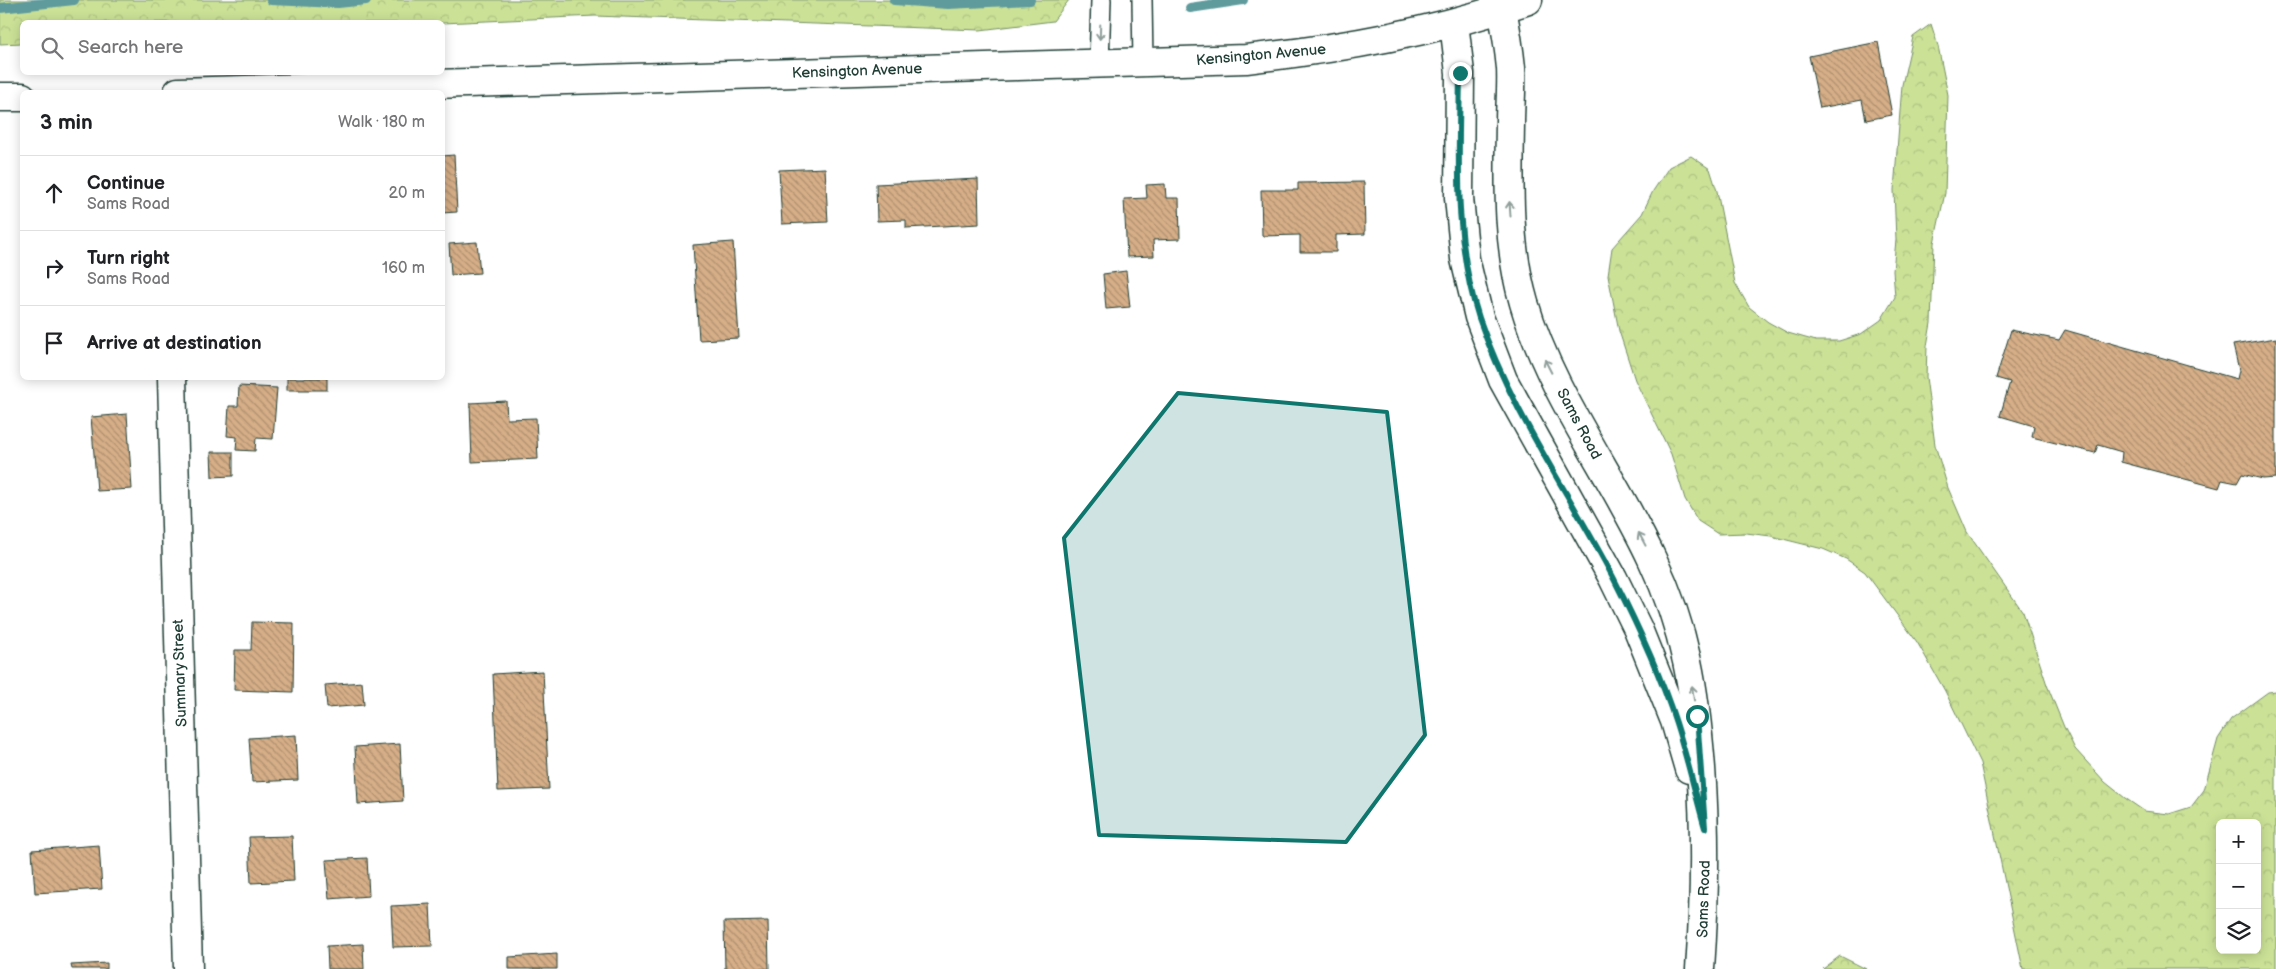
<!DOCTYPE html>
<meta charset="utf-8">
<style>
:root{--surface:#fff;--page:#f6f6f6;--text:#202124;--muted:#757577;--line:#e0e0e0}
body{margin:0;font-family:"Balsamiq Sans",sans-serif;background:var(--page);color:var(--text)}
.controls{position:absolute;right:15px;bottom:15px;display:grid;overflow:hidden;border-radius:8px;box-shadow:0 2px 12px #0003}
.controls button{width:45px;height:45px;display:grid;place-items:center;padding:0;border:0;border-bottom:1px solid var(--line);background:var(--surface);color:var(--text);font:25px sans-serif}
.stop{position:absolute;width:15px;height:15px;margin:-11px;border:4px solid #0f766e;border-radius:50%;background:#fff}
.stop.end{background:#0f766e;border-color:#fff;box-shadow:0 1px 5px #0008}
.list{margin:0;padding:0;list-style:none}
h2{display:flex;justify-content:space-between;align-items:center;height:65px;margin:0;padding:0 20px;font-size:21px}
h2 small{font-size:16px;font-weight:400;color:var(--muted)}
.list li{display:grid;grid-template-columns:32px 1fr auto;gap:15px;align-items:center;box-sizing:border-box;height:75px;padding:0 20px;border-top:1px solid var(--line)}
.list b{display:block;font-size:19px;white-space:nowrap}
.list p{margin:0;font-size:16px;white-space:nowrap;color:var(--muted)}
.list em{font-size:16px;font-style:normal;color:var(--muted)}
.icon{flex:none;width:28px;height:28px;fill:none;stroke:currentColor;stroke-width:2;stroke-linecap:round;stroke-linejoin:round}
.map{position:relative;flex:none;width:2276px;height:969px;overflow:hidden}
.search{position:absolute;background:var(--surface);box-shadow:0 2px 12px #0003;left:20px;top:20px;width:425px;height:55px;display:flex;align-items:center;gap:12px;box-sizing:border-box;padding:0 18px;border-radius:8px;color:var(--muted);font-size:19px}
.panel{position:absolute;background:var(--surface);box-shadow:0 2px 12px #0003;left:20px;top:90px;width:425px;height:290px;border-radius:8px}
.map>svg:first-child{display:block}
.forest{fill:url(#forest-crowns);stroke:#758f65;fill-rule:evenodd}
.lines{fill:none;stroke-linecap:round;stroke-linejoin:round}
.stream{stroke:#5e9b9d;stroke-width:10}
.building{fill:url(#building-back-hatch);stroke:#1f3d34}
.service-casing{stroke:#1f3d34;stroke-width:22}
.minor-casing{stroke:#1f3d34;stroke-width:31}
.secondary-casing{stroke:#1f3d34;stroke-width:31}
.service{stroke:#fff;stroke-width:19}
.minor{stroke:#fff;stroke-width:28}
.secondary{stroke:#fff;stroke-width:28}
.oneway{stroke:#8f9e9a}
.route{stroke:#0f766e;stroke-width:6}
.marked{fill:#0f766e;fill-opacity:0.2;stroke:#0f766e;stroke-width:4;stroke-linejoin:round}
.labels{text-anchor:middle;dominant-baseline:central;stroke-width:4;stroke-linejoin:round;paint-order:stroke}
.street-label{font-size:15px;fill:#1f3d34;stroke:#fff}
</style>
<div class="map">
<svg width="2276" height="969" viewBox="0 0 2276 969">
<defs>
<pattern id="forest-crowns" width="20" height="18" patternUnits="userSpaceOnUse" patternTransform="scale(1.25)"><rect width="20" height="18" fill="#cbe196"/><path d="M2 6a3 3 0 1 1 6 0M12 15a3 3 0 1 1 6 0" fill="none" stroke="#aec282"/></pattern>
<pattern id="building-back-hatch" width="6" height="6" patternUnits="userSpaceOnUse" patternTransform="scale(1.25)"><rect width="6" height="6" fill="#d6ae87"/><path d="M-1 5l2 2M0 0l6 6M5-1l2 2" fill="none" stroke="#ad8f6f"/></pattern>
</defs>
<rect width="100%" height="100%" fill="#fff"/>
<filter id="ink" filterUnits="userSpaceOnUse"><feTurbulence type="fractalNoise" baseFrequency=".02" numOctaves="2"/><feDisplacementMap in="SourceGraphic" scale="10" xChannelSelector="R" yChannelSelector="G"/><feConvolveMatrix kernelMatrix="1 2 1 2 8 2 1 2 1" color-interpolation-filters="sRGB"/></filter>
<g filter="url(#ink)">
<g class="forest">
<polygon points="0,0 1069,0 1053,21 980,30 595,16 443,23 22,22 22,43 0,44"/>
<path d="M1931 24 1938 46 1948 95 1945 193 1934 243 1931 323 1927 346 1926 377 1935 445 1948 488 1967 532 2023 612 2047 685 2064 727 2075 749 2105 782 2125 798 2144 811 2169 814 2191 807 2204 790 2218 739 2231 719 2268 692 2276 691V969H2023L1980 763 1945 691 1917 642 1865 572 1846 559 1823 549 1771 536 1746 533 1718 534 1698 521 1685 499 1671 454 1635 380 1619 331 1608 275 1612 248 1642 214 1653 191 1669 167 1691 156 1710 169 1717 191 1735 283 1749 307 1768 322 1788 333 1816 341H1839L1861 334 1881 320 1895 297 1893 271 1896 240 1894 190 1902 85 1913 37ZM2220 823H2257V950H2220Z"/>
<polygon points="1840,956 1866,969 1823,969"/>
</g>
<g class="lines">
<g class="stream">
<polyline points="271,0 338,3 366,0"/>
<polyline points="894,0 948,4 1030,0"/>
<polyline points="0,8 74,0"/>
<polyline points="1190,8 1243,0"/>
</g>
</g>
<g class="building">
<polygon points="1878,42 1892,115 1866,120 1862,100 1820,108 1809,56"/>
<polygon points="454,155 457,212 442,213 442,156"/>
<polygon points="825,168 828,222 782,224 779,170"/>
<polygon points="978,179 979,224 906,228 906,220 877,221 876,184"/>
<polygon points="1364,182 1365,234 1336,235 1336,252 1300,252 1300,235 1262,236 1261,190 1298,190 1298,183"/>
<polygon points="1165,184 1166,198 1179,198 1180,239 1153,240 1154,256 1127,257 1124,199 1147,198 1146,185"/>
<polygon points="477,242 480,273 451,275 449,244"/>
<polygon points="733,242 739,338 699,340 693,245"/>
<polygon points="1126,271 1130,307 1106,309 1103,274"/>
<polygon points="2011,330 2059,340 2065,330 2237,379 2239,370 2233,345 2276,338 2276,478 2263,479 2242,474 2237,483 2222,480 2219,488 2121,462 2122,452 2098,445 2095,453 2032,437 2034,426 2000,416 2010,382 1996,378"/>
<rect x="287" y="378" width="40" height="12"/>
<polygon points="239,386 277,388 273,439 256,438 255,451 236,450 237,437 227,436 229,406 238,406"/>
<polygon points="506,401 507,419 536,418 538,459 472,462 470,403"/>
<polygon points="127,414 132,489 97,491 91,417"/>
<polygon points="211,452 233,452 233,476 212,477"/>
<polygon points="252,622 294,623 293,692 234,690 235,650 251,650"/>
<polygon points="543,671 549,789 498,791 493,674"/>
<polygon points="362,682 364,705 327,708 325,685"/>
<polygon points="296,735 298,780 252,782 249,738"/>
<polygon points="400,744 403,801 358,804 355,747"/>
<polygon points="292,836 294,881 251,883 249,837"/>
<polygon points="99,845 102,889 35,893 32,850"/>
<polygon points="367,858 369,896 329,899 326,860"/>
<polygon points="430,904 432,946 393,947 391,906"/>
<polygon points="768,921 769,969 725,969 724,922"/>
<polygon points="363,944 364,969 328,969 327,946"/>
<polygon points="557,954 557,969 509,969 509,957"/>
<polygon points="107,963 107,969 72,969 71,965"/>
</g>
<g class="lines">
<defs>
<g id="service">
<polyline points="1142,0 1143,63"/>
<polyline points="1099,65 1101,0"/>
</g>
<g id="minor">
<path d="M1502 9C1506 29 1509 48 1511 68 1512 87 1510 105 1510 124 1509 184 1507 245 1524 303 1551 395 1612 473 1652 559 1686 630 1695 691 1701 768 1706 838 1705 899 1700 969"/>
<polyline points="1454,23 1460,73 1459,198 1465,259 1479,317 1503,380 1613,578 1638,629 1675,721 1689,769"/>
<polyline points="172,378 188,969"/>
</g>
<g id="secondary">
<path d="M178 92 1246 59C1345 48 1434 32 1528 0"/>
<polyline points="0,97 22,97"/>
</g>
</defs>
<use href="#service" class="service-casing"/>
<use href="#minor" class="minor-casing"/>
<use href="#secondary" class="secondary-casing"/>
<use href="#service" class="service"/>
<use href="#minor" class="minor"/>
<use href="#secondary" class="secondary"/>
</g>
<defs><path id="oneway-shaft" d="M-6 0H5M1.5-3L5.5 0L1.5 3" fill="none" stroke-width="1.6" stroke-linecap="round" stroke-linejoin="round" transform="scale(1.25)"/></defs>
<g class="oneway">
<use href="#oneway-shaft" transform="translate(1100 32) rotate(92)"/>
<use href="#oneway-shaft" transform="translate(1510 209) rotate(-94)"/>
<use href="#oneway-shaft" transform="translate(1548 366) rotate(-117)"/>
<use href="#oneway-shaft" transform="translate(1642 539) rotate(-118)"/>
<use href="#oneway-shaft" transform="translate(1693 693) rotate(-98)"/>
</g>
</g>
<g class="lines" filter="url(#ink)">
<path class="route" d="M1460 73C1459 155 1453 239 1479 318 1511 411 1568 491 1613 577 1637 624 1660 673 1676 723 1687 757 1695 793 1705 828L1697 716"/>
</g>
<path class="marked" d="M1178 393 1387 412 1425 735 1346 842 1099 835 1064 538Z"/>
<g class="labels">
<g class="street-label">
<text transform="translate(1261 55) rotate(-5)">Kensington Avenue</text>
<text transform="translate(857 71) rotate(-2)">Kensington Avenue</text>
<text transform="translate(1579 424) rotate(62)">Sams Road</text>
<text transform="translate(180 673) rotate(-92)">Summary Street</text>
<text transform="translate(1704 899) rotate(-88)">Sams Road</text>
</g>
</g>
</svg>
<div class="controls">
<button>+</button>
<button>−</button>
<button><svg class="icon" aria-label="layers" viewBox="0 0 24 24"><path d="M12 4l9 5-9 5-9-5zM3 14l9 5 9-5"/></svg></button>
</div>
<div class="stop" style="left:1697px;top:716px"></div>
<div class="stop end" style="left:1460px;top:73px"></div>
<div class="search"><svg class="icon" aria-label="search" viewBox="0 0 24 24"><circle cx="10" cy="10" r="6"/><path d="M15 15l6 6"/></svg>Search here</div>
<section class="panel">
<h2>3 min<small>Walk · 180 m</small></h2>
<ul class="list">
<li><svg class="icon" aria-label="ahead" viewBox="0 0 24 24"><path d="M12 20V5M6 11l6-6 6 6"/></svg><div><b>Continue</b><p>Sams Road</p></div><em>20 m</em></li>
<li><svg class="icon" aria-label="right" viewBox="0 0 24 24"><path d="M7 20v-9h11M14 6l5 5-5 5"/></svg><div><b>Turn right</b><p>Sams Road</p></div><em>160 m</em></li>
<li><svg class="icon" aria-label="arrive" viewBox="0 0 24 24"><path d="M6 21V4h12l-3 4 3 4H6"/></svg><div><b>Arrive at destination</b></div></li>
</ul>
</section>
</div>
